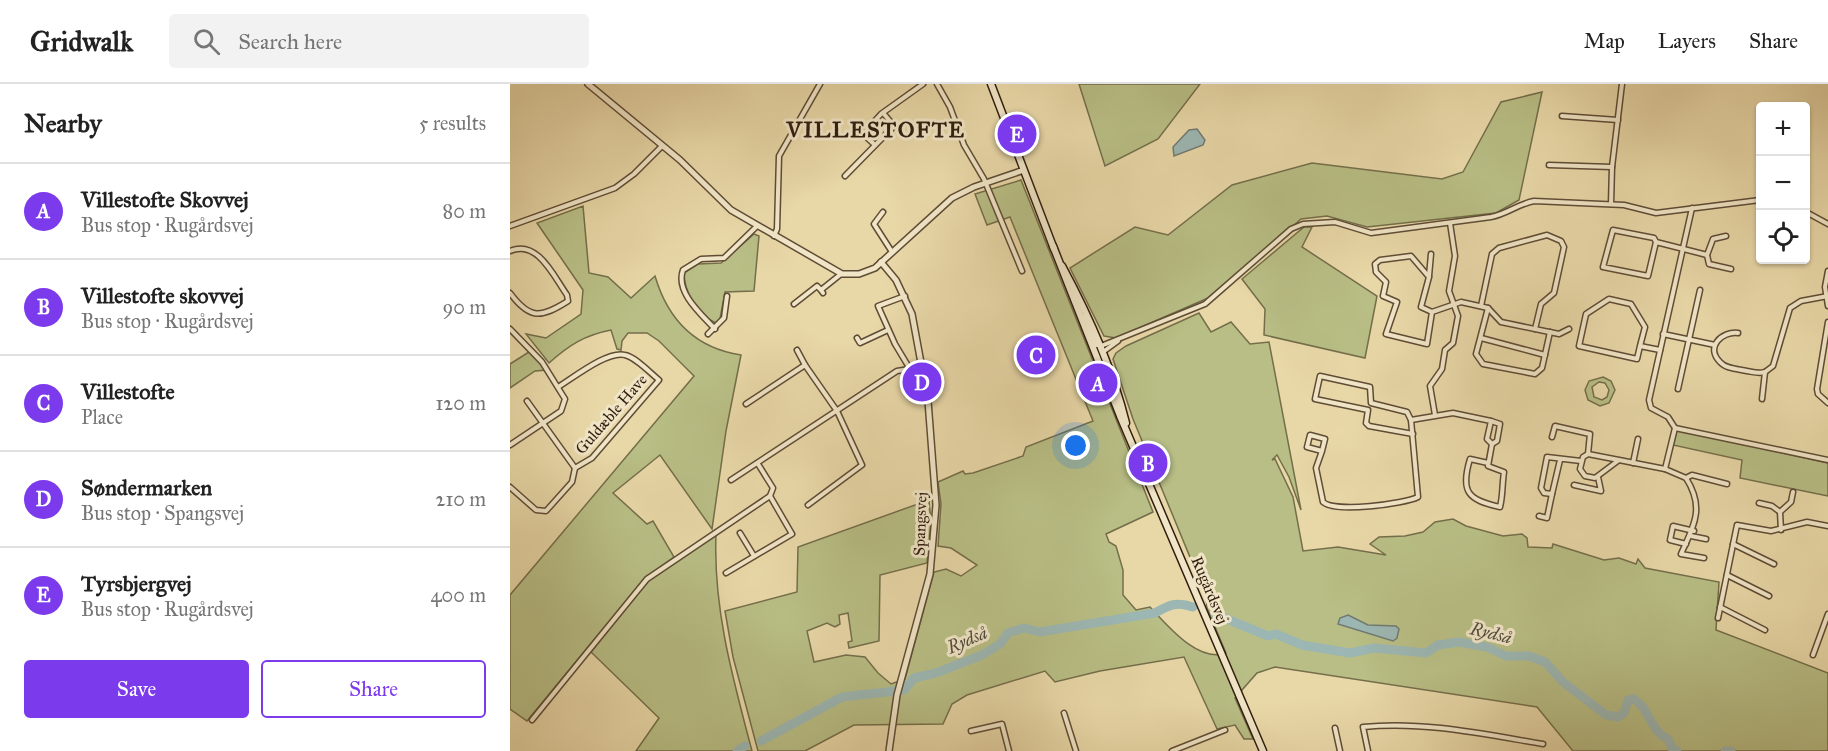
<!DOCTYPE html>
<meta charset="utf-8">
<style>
:root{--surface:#fff;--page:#f2f2f2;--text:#222;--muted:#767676;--line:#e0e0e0;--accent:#7c3aed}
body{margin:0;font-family:"IM FELL Great Primer",serif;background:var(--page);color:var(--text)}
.controls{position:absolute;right:18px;top:18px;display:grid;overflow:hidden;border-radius:6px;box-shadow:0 2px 4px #0004}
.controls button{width:54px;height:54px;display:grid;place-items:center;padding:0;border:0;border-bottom:2px solid var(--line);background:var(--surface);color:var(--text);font:30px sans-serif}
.you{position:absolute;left:566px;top:362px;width:21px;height:21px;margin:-15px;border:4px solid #fff;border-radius:50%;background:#1a73e8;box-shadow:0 0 0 9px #1a73e833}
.badge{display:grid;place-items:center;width:39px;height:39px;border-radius:50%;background:var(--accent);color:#fff;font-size:20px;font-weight:700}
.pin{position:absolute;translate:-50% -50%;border:3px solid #fff;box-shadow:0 2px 6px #0006}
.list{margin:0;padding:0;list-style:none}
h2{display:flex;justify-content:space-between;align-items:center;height:78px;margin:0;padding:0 24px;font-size:26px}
h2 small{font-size:20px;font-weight:400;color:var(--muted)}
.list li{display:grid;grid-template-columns:39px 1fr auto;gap:18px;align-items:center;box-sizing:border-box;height:96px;padding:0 24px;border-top:2px solid var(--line)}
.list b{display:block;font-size:22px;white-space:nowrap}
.list p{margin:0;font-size:20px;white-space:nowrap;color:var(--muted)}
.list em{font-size:20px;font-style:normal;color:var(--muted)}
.actions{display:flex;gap:12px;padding:18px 24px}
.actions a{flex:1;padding:14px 0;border:2px solid var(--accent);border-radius:6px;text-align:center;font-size:21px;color:var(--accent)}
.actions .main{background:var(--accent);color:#fff}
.icon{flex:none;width:33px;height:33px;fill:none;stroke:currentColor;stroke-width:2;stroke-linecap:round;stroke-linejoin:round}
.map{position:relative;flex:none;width:1318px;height:667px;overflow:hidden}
header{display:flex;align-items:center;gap:36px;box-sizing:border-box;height:84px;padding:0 30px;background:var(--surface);border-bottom:2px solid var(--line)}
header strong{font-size:28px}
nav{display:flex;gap:33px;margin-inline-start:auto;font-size:21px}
.search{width:420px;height:54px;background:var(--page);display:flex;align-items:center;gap:15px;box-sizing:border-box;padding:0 21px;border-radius:6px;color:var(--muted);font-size:22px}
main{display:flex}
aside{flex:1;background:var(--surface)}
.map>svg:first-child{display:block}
.green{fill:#b8be85;stroke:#746e4a;stroke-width:1.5;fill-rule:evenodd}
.water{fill:#9cb7b3;stroke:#717a72;stroke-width:1.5}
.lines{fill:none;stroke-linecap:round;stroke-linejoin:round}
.river{stroke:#9cb7b3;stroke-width:9}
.minor-casing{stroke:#5f4c36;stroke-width:7}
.tertiary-casing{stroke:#5f4c36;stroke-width:8}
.secondary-casing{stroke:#311e10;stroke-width:9}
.minor{stroke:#f0e5c6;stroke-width:4}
.tertiary{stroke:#f0e5c6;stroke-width:5}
.secondary{stroke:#f0e5c6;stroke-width:6}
.labels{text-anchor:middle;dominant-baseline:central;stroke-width:6;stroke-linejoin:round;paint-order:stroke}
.street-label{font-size:16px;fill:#311e10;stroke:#f0e5c6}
.water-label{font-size:18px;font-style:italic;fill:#514c41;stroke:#f0e5c6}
.district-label{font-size:22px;font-weight:bold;letter-spacing:1.5px;fill:#311e10;stroke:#f0e5c6}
</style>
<header>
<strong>Gridwalk</strong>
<div class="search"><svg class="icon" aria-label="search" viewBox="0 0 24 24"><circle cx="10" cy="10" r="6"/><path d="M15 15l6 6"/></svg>Search here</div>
<nav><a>Map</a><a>Layers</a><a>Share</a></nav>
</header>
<main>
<aside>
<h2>Nearby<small>5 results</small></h2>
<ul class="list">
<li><span class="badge">A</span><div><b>Villestofte Skovvej</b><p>Bus stop · Rugårdsvej</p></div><em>80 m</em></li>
<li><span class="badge">B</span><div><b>Villestofte skovvej</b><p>Bus stop · Rugårdsvej</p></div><em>90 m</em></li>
<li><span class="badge">C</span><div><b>Villestofte</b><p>Place</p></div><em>120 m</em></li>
<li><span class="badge">D</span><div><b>Søndermarken</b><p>Bus stop · Spangsvej</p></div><em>210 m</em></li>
<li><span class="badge">E</span><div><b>Tyrsbjergvej</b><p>Bus stop · Rugårdsvej</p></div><em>400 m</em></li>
</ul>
<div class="actions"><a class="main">Save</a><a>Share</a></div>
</aside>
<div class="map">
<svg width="1318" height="667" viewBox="0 0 1318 667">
<rect width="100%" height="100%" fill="#e8d7a7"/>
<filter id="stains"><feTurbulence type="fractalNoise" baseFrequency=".00333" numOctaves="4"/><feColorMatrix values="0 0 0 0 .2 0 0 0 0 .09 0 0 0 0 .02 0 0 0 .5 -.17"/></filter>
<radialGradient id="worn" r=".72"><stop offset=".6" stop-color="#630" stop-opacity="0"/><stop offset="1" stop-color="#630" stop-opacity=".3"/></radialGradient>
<g class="green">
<polygon points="569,0 690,0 648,55 595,82"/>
<polygon points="1032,8 1009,116 986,129 857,143 817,132 791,135 705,211 606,254 594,252 560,184 625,143 658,151 722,101 802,79 932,95 953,88 991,18"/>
<path d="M511 96 643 428 596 450 599 458 606 462 613 486V511L626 526 640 523C658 542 688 579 716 569L697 524 696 512 623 335 603 275 606 269 616 262 689 229 701 248 721 238 740 260 759 258 791 426 779 393 767 371 762 376 765 375 783 413 793 467 828 463 876 471 860 460 869 453 895 452 913 448 925 438 943 435 956 442 993 452 1012 450 1017 454 1018 463 1042 464 1043 460 1094 476 1109 474 1126 480 1128 475 1135 484 1209 498 1206 546 1318 589V667H1063L1027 623 765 583 747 589 725 614 743 655H734L725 641 707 645 674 573 590 587 545 598 535 587 457 611 442 620 433 640 344 641 295 667H248L223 573 215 527 287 508 288 463 419 416 421 438 417 479 370 491 369 557 339 564 338 558 342 557 338 529 329 531 330 540 325 543 317 539 297 547 304 578 336 571 355 573 368 589 381 600 395 595 424 488 436 485 451 492 467 481 441 464 428 462 431 420 428 398 453 387 455 390 463 389 513 372 516 363 583 337 500 133 477 141 465 110Z"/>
<path d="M73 122 79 189 98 193 121 214 145 192C158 236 185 264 231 271L216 347 202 445 150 371 103 409 137 440 143 437 164 473 135 494 17 637 0 625V511L184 292 149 257 137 249H118L112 257 111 266 107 265 101 246C75 251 59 261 39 279L16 250 36 254 71 230 73 206 27 139Z"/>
<polygon points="794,143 802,143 792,163 867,212 855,274 754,251 755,225 732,195"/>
<path d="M244 150 249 152 244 207 215 208 210 235 206 239C188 231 174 208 174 189L188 180 211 179Z"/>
<polygon points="22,266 37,286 25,287 0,304 0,280"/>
<path d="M1093 293 1101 297 1105 306 1099 319 1090 322 1078 316 1075 306 1079 297ZM1089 298 1095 299 1099 306 1097 313 1092 316 1084 313 1082 303Z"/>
<polygon points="1167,346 1318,379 1318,412 1230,394 1232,376 1163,361"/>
<path d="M206 450C203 525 223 595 242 667H126L149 634 81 568 139 495Z"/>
</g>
<g class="water">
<polygon points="687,45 695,56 693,61 664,72 663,63 679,46"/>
<polygon points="838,531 858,541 886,542 889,545 887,554 883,557 828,540 830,534"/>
</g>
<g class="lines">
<g class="river">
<path d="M705 530 758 552 766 550 792 561 840 569 864 564 916 569 928 561 949 558 977 563 996 572H1019L1035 578 1053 598 1096 631 1108 633 1114 629 1118 616 1124 615C1140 625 1140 647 1158 655L1162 664 1167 667"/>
<path d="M251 657 332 613 394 606 404 594 426 589 472 571 490 560 498 549 514 544 530 548 645 529C659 521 667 517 683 523"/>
<polyline points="227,667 235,662"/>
<polyline points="1215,667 1221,667"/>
</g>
<defs>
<g id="minor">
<polyline points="427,0 440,23 454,61 474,95 512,187"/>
<polyline points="1052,32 1108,36"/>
<polyline points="365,61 353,50 371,30 413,0"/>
<polyline points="1039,81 1102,83"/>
<polyline points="335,92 384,42 374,30"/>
<polyline points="1101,120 1102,83 1112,0"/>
<polyline points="373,128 364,140 382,168"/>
<polyline points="1296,128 1318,140"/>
<polyline points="0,142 105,104 124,90 152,62"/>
<polyline points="264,152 267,145 269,72 310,0"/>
<polyline points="1146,158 1138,192 1093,183 1103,146 1144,154 1146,158 1197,171 1203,155 1216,152"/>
<path d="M0 167C28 155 44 193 57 211L58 217C31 234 20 236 0 209"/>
<polyline points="1197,171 1199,180 1221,185"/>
<polyline points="1318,187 1315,203 1318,222"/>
<polyline points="919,192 921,170"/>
<polyline points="313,209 311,206 331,190"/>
<polyline points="395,212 368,222 385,260 400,285"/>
<polyline points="284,220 307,202 311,206"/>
<polyline points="971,222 982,170 989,164 1037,151 1051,157 1054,163 1044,209 1031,220 1025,245"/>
<polyline points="978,224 966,270 973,280 1025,290 1032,284 1040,248"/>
<polyline points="922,228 911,223 919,193 901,172 870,176 865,180 866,188 876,198 873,212 887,218 876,250 917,260 922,228 951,218 978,224 991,238 1049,250 1059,245"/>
<polyline points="1318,238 1307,305 1308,310 1318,319"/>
<polyline points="0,245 32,278 55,315 51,327 0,361"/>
<path d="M205 245C191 230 165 208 173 186L191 175 214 174 246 143"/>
<path d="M1228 249C1212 247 1195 263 1210 278 1216 285 1228 285 1237 287 1243 288 1249 290 1255 288L1263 282 1280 224 1291 217 1318 212"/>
<polyline points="198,250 214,234 217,212"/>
<polyline points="1153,250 1205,261"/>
<polyline points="347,254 350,259 378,246"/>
<polyline points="971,254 1035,271"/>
<path d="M591 262 695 220 781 145 793 140 825 138 861 149 981 133C997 130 1008 120 1024 117L1114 121 1146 129 1250 116"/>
<polyline points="1130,262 1127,275 1069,262 1076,230 1099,215 1121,220 1135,243 1130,262 1150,266"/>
<polyline points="287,266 295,281"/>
<polyline points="593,268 608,257"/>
<path d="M48 303C63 294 98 266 115 271 127 274 139 288 149 296L82 374 65 384"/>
<polyline points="1168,305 1190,206"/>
<polyline points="1252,315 1255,288"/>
<polyline points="236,320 295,281 327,327 352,381 298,421"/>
<polyline points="925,331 920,302 932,285 935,266 943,259 948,232 939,207 945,172 940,139"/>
<polyline points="901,336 897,328 861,319 860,303 810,292 805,315 858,326 856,339 859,342 903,350"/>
<polyline points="981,337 990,340 987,357 982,360"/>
<polyline points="1165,344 1318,376"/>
<polyline points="1042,353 1045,342 1080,350 1078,370"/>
<path d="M812 367 815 355 800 351 797 363 812 367 806 384 813 418C825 429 894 420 908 413L901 336 943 329 981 337 977 355 982 360 978 382 994 388C992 401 993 411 990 423 958 416 950 408 960 375L978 379"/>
<polyline points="1050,376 1042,410 1034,409 1031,404 1037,373 1071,377"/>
<path d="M1109 376 1078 370 1073 373 1070 385 1075 392 1085 394 1109 376 1155 385 1176 394C1195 424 1184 441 1171 470L1194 474"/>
<polyline points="1123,379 1128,355"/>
<polyline points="1155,385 1165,344 1158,333 1141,324 1139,316 1182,124"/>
<polyline points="1176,394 1182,391 1217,400"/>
<polyline points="221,396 387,287 412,283"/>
<polyline points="1064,401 1091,407 1088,393"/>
<polyline points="0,403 26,426 36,427 62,398 65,384 17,317"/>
<polyline points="1249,419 1262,422 1270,428"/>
<polyline points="1029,432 1037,434 1042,410"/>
<polyline points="1271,446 1270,428 1281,418 1283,408"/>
<polyline points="230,449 244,472"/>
<polyline points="1181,452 1196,455"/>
<polyline points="1176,460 1160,456 1163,442 1184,447"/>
<polyline points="1223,460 1264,480"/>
<polyline points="216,489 282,450 260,412"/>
<polyline points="1217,491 1259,512"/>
<polyline points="1210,523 1255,546"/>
<polyline points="1208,534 1227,441 1261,447 1297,438 1318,442"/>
<polyline points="1303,571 1318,530"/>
<polyline points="554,629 566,667"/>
<polyline points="22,636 137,495 260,412 263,404 248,380"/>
<polyline points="825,644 830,667"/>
<polyline points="461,647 492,640 499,667"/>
<polyline points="662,667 715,646"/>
<path d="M858 667 853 643C914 637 973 650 1033 660"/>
</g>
<g id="tertiary">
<polyline points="78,0 170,76 221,126 332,190 349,190 365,184 442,114 464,103 514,86"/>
<polyline points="371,178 386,196 402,230 418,317 426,421 420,490 387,611 379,667"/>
</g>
<g id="secondary">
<polyline points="481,0 544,165"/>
<polyline points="543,162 610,332 753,667"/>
<path d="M552 182C579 232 602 283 616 339"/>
<polyline points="573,234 586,260"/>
</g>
</defs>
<use href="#minor" class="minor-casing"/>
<use href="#tertiary" class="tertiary-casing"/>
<use href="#secondary" class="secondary-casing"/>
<use href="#minor" class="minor"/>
<use href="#tertiary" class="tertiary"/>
<use href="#secondary" class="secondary"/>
</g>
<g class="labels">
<g class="street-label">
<text transform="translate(101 330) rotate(-49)">Guldæble Have</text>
<text transform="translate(410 440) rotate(-88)">Spangsvej</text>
<text transform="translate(700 506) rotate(67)">Rugårdsvej</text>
</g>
<g class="water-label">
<text transform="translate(981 549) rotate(13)">Rydså</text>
<text transform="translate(457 556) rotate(-24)">Rydså</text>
</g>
<g class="district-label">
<text x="366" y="45">VILLESTOFTE</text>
</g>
</g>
<rect width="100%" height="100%" filter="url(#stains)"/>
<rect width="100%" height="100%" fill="url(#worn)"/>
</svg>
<div class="controls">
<button>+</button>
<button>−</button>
<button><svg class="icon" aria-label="locate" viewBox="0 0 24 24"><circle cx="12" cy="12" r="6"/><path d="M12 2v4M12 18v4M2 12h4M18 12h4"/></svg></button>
</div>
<div class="you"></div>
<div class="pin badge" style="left:588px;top:299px">A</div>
<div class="pin badge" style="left:638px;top:379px">B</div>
<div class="pin badge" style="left:526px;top:271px">C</div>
<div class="pin badge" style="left:412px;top:298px">D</div>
<div class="pin badge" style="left:507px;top:50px">E</div>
</div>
</main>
